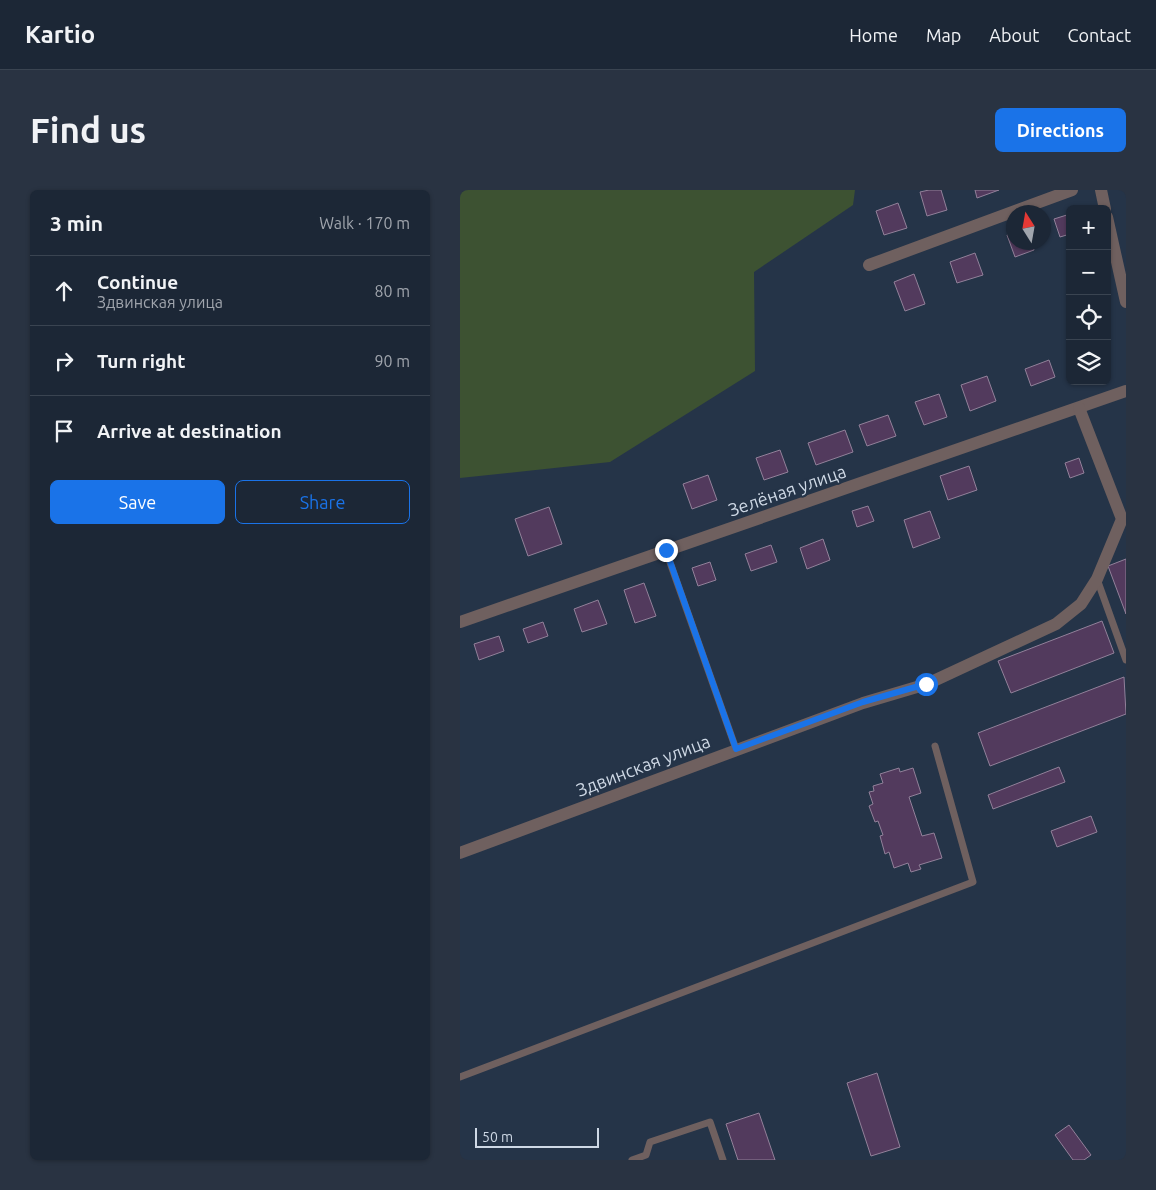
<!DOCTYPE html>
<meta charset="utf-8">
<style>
:root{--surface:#1c2736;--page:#293342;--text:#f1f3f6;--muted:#a0a5ad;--line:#3a4451;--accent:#1a73e8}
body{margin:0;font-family:Ubuntu,sans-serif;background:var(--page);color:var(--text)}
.controls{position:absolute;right:15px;top:15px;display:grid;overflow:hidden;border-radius:8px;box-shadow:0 1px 4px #0004}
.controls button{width:45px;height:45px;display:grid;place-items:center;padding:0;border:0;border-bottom:1px solid var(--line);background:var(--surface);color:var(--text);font:25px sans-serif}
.compass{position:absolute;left:546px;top:15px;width:45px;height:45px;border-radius:50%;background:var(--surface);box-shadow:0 1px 4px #0004;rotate:349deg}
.scale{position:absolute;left:15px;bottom:12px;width:124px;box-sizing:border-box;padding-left:5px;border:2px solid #ced8e5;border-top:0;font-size:14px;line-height:18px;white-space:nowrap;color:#ced8e5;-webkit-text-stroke:4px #253448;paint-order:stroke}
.stop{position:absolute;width:15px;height:15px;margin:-11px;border:4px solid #1a73e8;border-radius:50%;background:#fff}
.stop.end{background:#1a73e8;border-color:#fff;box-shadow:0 1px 5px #0008}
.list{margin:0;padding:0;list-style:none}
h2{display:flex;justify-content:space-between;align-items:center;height:65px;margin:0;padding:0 20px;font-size:21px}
h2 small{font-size:16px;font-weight:400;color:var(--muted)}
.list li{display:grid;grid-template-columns:32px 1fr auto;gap:15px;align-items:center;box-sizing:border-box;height:70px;padding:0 20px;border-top:1px solid var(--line)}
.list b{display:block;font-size:19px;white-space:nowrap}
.list p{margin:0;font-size:16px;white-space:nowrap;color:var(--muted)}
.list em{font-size:16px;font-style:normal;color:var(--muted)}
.actions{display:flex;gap:10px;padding:15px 20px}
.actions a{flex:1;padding:11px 0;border:1px solid var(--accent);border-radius:8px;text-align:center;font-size:18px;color:var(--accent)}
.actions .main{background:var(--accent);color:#fff}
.icon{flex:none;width:28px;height:28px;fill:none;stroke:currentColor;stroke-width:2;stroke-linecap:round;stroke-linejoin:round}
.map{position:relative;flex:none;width:666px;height:970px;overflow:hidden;border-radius:8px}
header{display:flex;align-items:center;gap:30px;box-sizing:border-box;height:70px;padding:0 25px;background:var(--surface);border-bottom:1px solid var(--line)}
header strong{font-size:24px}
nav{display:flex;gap:28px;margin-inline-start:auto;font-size:18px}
.intro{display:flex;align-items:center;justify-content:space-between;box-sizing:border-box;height:120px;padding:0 30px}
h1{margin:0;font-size:35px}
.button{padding:12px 22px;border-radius:8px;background:var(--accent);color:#fff;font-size:18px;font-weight:700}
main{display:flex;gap:30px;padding:0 30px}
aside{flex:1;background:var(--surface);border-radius:8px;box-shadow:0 1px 4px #0004}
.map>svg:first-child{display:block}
.green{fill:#3d5232}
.building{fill:#523a5d;stroke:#92819a}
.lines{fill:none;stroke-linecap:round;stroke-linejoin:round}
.lane{stroke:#6f605f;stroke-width:7}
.street{stroke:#6f605f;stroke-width:12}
.route{stroke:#1a73e8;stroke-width:6}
.labels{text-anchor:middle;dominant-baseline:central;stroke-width:4.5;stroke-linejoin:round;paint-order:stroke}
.street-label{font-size:18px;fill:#ced8e5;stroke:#253448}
</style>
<header>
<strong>Kartio</strong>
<nav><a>Home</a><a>Map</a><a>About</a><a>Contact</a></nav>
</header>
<div class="intro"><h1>Find us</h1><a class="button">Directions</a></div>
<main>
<aside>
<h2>3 min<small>Walk · 170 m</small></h2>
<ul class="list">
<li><svg class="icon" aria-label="ahead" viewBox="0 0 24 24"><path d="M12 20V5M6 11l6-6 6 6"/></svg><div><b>Continue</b><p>Здвинская улица</p></div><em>80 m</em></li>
<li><svg class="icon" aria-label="right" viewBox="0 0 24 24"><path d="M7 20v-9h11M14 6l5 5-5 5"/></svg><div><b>Turn right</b></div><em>90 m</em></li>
<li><svg class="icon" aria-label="arrive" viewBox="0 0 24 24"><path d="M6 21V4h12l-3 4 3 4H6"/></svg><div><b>Arrive at destination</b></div></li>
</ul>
<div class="actions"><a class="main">Save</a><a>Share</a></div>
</aside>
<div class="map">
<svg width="666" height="970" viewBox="0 0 666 970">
<rect width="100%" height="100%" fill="#253448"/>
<polygon class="green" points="0,0 395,0 393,15 294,82 295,181 150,272 0,288"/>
<g class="building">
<polygon points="469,0 481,0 487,20 467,26 460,2"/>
<polygon points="515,0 539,0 517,8"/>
<polygon points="438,13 447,38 424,45 416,21"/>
<polygon points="610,24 610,44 600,47 594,29"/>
<polygon points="554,43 554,52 571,52 574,60 555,67 547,45"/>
<polygon points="515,63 523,85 497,93 490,72"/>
<polygon points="454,84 465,114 445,121 434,92"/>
<polygon points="589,170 595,187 571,196 565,179"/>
<polygon points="527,186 536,211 510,221 501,195"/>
<polygon points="479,204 487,227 464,235 455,212"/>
<polygon points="428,225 436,246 407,256 399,235"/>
<polygon points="385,240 393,262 356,275 348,253"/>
<polygon points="320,260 328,282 304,290 296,268"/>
<polygon points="619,268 624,283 610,288 605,273"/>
<polygon points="509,276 517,300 488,310 480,286"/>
<polygon points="248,285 257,310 232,319 223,294"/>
<polygon points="408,316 414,331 397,337 392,321"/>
<polygon points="89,317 102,354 68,366 55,329"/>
<polygon points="470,321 480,348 453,358 444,330"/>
<polygon points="363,349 370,370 347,379 340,358"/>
<polygon points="311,355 317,372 291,381 285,364"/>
<polygon points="666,369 666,424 648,376"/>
<polygon points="250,372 256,390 238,396 232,378"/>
<polygon points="184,393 196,426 175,433 164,400"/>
<polygon points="138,410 147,434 122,442 114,419"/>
<polygon points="642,431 654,463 551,503 538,471"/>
<polygon points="83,432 88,446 68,453 63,439"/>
<polygon points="39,446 44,461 19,470 14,454"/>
<polygon points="664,487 666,524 530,576 518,543"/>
<polygon points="599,577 605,592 533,619 528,605"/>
<polygon points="439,578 440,582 453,578 461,603 449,607 462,646 474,643 482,668 459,675 461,679 451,682 448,673 434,678 429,662 425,664 420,646 423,645 418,631 415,632 409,616 413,614 409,602 414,601 413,596 423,593 420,584"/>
<polygon points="631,626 637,642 597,657 591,641"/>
<polygon points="417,883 440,957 411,966 387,893"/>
<polygon points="299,923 315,970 278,970 266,934"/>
<polygon points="609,935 631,965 624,970 613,970 595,945"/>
</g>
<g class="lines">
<g class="lane">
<polyline points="206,361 276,559"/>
<polyline points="637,389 666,470"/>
<polyline points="0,887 513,692 475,556"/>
<polyline points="172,970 186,965 190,952 250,932 263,970"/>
</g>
<g class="street">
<polyline points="641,0 645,19"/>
<polyline points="647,27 666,112"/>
<polyline points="409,75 612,0"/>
<polyline points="0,432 666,201"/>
<polyline points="0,663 403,513 467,494 596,434 621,414 637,389 662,329 619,218"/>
</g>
</g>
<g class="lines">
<polyline class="route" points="206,360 276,559 403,512 466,494"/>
</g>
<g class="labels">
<g class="street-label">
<text transform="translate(327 300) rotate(-19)">Зелёная улица</text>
<text transform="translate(183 575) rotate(-21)">Здвинская улица</text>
</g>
</g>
</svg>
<div class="controls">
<button>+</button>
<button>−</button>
<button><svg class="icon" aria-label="locate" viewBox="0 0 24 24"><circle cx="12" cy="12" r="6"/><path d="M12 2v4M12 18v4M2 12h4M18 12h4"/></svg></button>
<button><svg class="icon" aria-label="layers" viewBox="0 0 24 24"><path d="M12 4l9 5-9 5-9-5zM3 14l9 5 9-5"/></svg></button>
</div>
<svg class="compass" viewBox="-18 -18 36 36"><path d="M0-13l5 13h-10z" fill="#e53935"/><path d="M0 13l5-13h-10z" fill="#a0a5ad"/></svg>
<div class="scale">50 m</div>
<div class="stop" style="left:466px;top:494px"></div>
<div class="stop end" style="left:206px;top:360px"></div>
</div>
</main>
